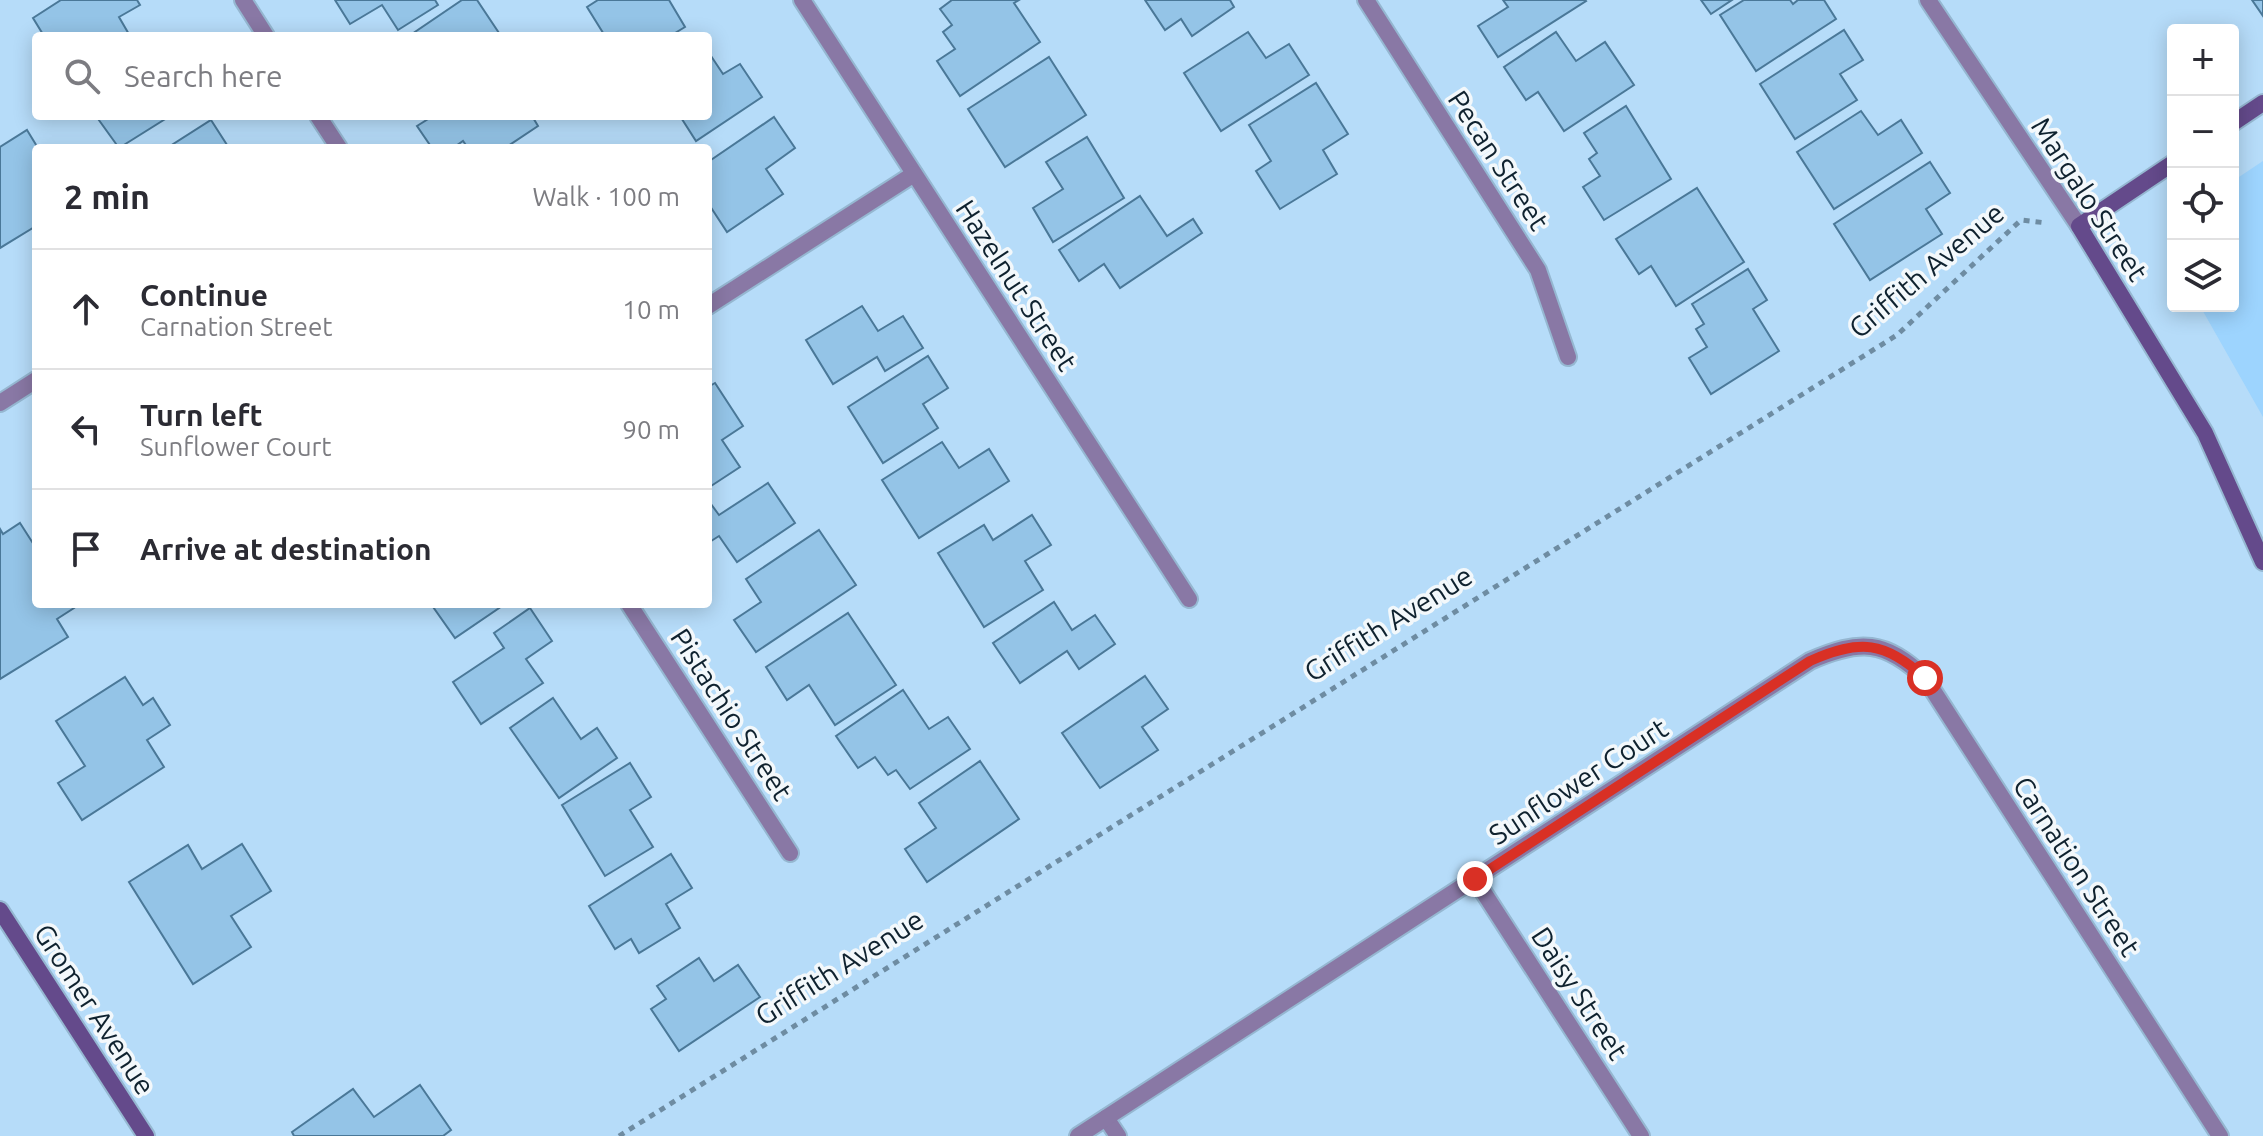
<!DOCTYPE html>
<meta charset="utf-8">
<style>
:root{--surface:#fff;--page:#f7f7f7;--text:#2b2b33;--muted:#7c7c81;--line:#e1e1e2}
body{margin:0;font-family:Ubuntu,sans-serif;background:var(--page);color:var(--text)}
.controls{position:absolute;right:24px;top:24px;display:grid;overflow:hidden;border-radius:8px;box-shadow:0 4px 20px #0003}
.controls button{width:72px;height:72px;display:grid;place-items:center;padding:0;border:0;border-bottom:2px solid var(--line);background:var(--surface);color:var(--text);font:40px sans-serif}
.stop{position:absolute;width:24px;height:24px;margin:-18px;border:6px solid #d93025;border-radius:50%;background:#fff}
.stop.end{background:#d93025;border-color:#fff;box-shadow:0 2px 8px #0008}
.list{margin:0;padding:0;list-style:none}
h2{display:flex;justify-content:space-between;align-items:center;height:104px;margin:0;padding:0 32px;font-size:34px}
h2 small{font-size:26px;font-weight:400;color:var(--muted)}
.list li{display:grid;grid-template-columns:52px 1fr auto;gap:24px;align-items:center;box-sizing:border-box;height:120px;padding:0 32px;border-top:2px solid var(--line)}
.list b{display:block;font-size:30px;white-space:nowrap}
.list p{margin:0;font-size:26px;white-space:nowrap;color:var(--muted)}
.list em{font-size:26px;font-style:normal;color:var(--muted)}
.icon{flex:none;width:44px;height:44px;fill:none;stroke:currentColor;stroke-width:2;stroke-linecap:round;stroke-linejoin:round}
.map{position:relative;flex:none;width:2263px;height:1136px;overflow:hidden}
.search{position:absolute;background:var(--surface);box-shadow:0 4px 20px #0003;left:32px;top:32px;width:680px;height:88px;display:flex;align-items:center;gap:20px;box-sizing:border-box;padding:0 28px;border-radius:8px;color:var(--muted);font-size:30px}
.panel{position:absolute;background:var(--surface);box-shadow:0 4px 20px #0003;left:32px;top:144px;width:680px;height:464px;border-radius:8px}
.map>svg:first-child{display:block}
.built{fill:#9dd4fe}
.building{fill:#94c4e7;stroke:#4a7898;stroke-width:2}
.lines{fill:none;stroke-linecap:round;stroke-linejoin:round}
.street-casing{stroke:#95b7d1;stroke-width:20}
.secondary-casing{stroke:#95b7d1;stroke-width:20}
.path{stroke:#6e8ca2;stroke-width:5;stroke-dasharray:6 6;stroke-linecap:butt}
.street{stroke:#8978a5;stroke-width:16}
.secondary{stroke:#644a8b;stroke-width:16}
.route{stroke:#d93025;stroke-width:10}
.labels{text-anchor:middle;dominant-baseline:central;stroke-width:7;stroke-linejoin:round;paint-order:stroke}
.street-label{font-size:28px;fill:#0f222f;stroke:#f3f8fb}
</style>
<div class="map">
<svg width="2263" height="1136" viewBox="0 0 2263 1136">
<rect width="100%" height="100%" fill="#b6dcf9"/>
<polygon class="built" points="2263,161 2263,417 2200,306 2233,306 2233,181"/>
<g class="building">
<polygon points="61,0 137,0 140,5 119,17 130,36 44,36 33,18"/>
<polygon points="335,0 435,0 438,5 398,30 382,5 350,24"/>
<polygon points="462,0 477,0 501,36 409,36"/>
<polygon points="598,0 669,0 685,27 670,36 605,36 587,7"/>
<polygon points="952,0 1019,0 1014,3 1040,42 960,96 937,61 955,49 943,32 952,25 940,9"/>
<polygon points="1145,0 1230,0 1234,7 1192,36 1181,19 1165,30"/>
<polygon points="1503,0 1585,0 1586,1 1498,57 1478,26 1508,7"/>
<polygon points="1701,0 1732,0 1711,14"/>
<polygon points="1744,0 1790,0 1793,4 1798,0 1824,0 1836,19 1756,71 1720,15"/>
<polygon points="2252,0 2263,0 2263,16"/>
<polygon points="1844,30 1863,60 1840,74 1857,100 1795,139 1760,84"/>
<polygon points="1248,32 1266,58 1289,44 1309,75 1221,131 1184,73"/>
<polygon points="1556,32 1576,61 1605,42 1634,85 1564,131 1538,92 1526,100 1504,67"/>
<polygon points="711,56 723,74 740,64 762,97 696,141 680,116 708,116"/>
<polygon points="1049,57 1086,115 1005,167 968,109"/>
<polygon points="1316,83 1348,134 1323,150 1337,174 1280,209 1256,171 1271,161 1249,125"/>
<polygon points="1626,106 1671,179 1604,220 1583,187 1600,176 1589,159 1597,153 1584,133"/>
<polygon points="1861,111 1878,135 1901,120 1922,153 1834,209 1797,152"/>
<polygon points="96,116 170,116 119,148"/>
<polygon points="433,116 532,116 538,126 505,148 468,148 463,141 453,148 432,148 417,126"/>
<polygon points="774,117 795,148 766,169 783,194 727,232 708,203 708,162"/>
<polygon points="211,120 229,148 167,148"/>
<polygon points="27,130 38,148 36,226 0,248 0,147"/>
<polygon points="1087,137 1124,198 1053,242 1033,208 1063,189 1046,162"/>
<polygon points="1930,162 1950,193 1926,209 1942,234 1870,280 1834,224"/>
<polygon points="1697,188 1744,262 1676,306 1651,266 1639,274 1616,239"/>
<polygon points="1140,196 1167,236 1193,219 1202,233 1120,288 1104,264 1079,281 1059,250"/>
<polygon points="1748,269 1767,300 1753,309 1779,351 1711,394 1689,358 1707,347 1696,329 1704,324 1692,304"/>
<polygon points="862,306 878,331 903,316 923,348 885,371 877,357 833,384 806,340"/>
<polygon points="928,356 948,388 923,404 938,428 883,463 848,407"/>
<polygon points="715,383 743,426 722,440 740,467 708,488 708,387"/>
<polygon points="942,442 959,468 989,449 1009,481 919,538 882,480"/>
<polygon points="768,483 795,523 737,562 719,536 708,543 708,500 719,515"/>
<polygon points="1032,515 1051,545 1025,561 1043,590 984,627 938,553 984,525 993,540"/>
<polygon points="20,523 36,548 36,604 71,604 74,608 57,619 68,637 0,679 0,529 3,534"/>
<polygon points="819,530 856,585 756,652 734,620 761,602 746,579"/>
<polygon points="1054,602 1072,630 1095,615 1115,644 1079,669 1067,651 1020,683 993,643"/>
<polygon points="431,604 505,604 455,638"/>
<polygon points="530,608 552,641 526,659 543,683 481,724 453,682 504,648 494,633"/>
<polygon points="848,613 896,685 835,725 809,685 787,700 766,667"/>
<polygon points="1145,676 1168,709 1142,727 1158,750 1100,788 1062,733"/>
<polygon points="125,677 143,705 153,698 170,725 147,740 164,767 82,820 58,783 85,766 56,721"/>
<polygon points="903,690 929,729 948,717 970,749 910,789 896,770 888,775 875,757 858,768 836,736"/>
<polygon points="553,698 581,739 597,728 617,758 559,798 510,728"/>
<polygon points="980,761 1019,819 927,882 905,849 936,828 919,803"/>
<polygon points="630,763 651,797 630,810 653,847 605,876 562,805"/>
<polygon points="242,844 271,891 231,916 251,947 193,984 129,882 188,845 202,869"/>
<polygon points="671,854 692,888 666,904 680,928 639,953 631,939 615,949 589,906"/>
<polygon points="699,958 714,981 738,965 760,997 679,1051 651,1009 666,999 657,986"/>
<polygon points="420,1085 451,1130 443,1136 294,1136 292,1132 353,1089 374,1117"/>
</g>
<g class="lines">
<defs>
<g id="street">
<polyline points="243,0 266,36"/>
<polyline points="802,0 1189,599"/>
<polyline points="1366,0 1538,270 1568,357"/>
<polyline points="1928,0 2079,226"/>
<polyline points="318,116 339,148"/>
<polyline points="708,306 914,174"/>
<polyline points="0,403 36,380"/>
<polyline points="629,604 790,853"/>
<polyline points="1475,879 1641,1136"/>
<polyline points="1106,1118 1118,1136"/>
<path d="M1078 1136 1810 661C1860 639 1885 640 1925 678L2220 1136"/>
</g>
<g id="secondary">
<polyline points="2233,123 2263,103"/>
<polyline points="2173,163 2079,226 2205,433 2263,562"/>
<polyline points="0,910 146,1136"/>
</g>
</defs>
<use href="#street" class="street-casing"/>
<use href="#secondary" class="secondary-casing"/>
<polyline class="path" points="619,1136 1897,335 2021,220 2047,223"/>
<use href="#street" class="street"/>
<use href="#secondary" class="secondary"/>
</g>
<g class="lines">
<path class="route" d="M1475 879 1810 661C1860 639 1885 641 1925 678"/>
</g>
<g class="labels">
<g class="street-label">
<text transform="translate(1499 160) rotate(57)">Pecan Street</text>
<text transform="translate(2090 199) rotate(57)">Margalo Street</text>
<text transform="translate(1926 270) rotate(-40)">Griffith Avenue</text>
<text transform="translate(1017 285) rotate(57)">Hazelnut Street</text>
<text transform="translate(1388 623) rotate(-32)">Griffith Avenue</text>
<text transform="translate(732 714) rotate(57)">Pistachio Street</text>
<text transform="translate(1578 781) rotate(-33)">Sunflower Court</text>
<text transform="translate(2077 866) rotate(57)">Carnation Street</text>
<text transform="translate(839 967) rotate(-32)">Griffith Avenue</text>
<text transform="translate(1580 993) rotate(57)">Daisy Street</text>
<text transform="translate(95 1009) rotate(57)">Gromer Avenue</text>
</g>
</g>
</svg>
<div class="controls">
<button>+</button>
<button>−</button>
<button><svg class="icon" aria-label="locate" viewBox="0 0 24 24"><circle cx="12" cy="12" r="6"/><path d="M12 2v4M12 18v4M2 12h4M18 12h4"/></svg></button>
<button><svg class="icon" aria-label="layers" viewBox="0 0 24 24"><path d="M12 4l9 5-9 5-9-5zM3 14l9 5 9-5"/></svg></button>
</div>
<div class="stop" style="left:1925px;top:678px"></div>
<div class="stop end" style="left:1475px;top:879px"></div>
<div class="search"><svg class="icon" aria-label="search" viewBox="0 0 24 24"><circle cx="10" cy="10" r="6"/><path d="M15 15l6 6"/></svg>Search here</div>
<section class="panel">
<h2>2 min<small>Walk · 100 m</small></h2>
<ul class="list">
<li><svg class="icon" aria-label="ahead" viewBox="0 0 24 24"><path d="M12 20V5M6 11l6-6 6 6"/></svg><div><b>Continue</b><p>Carnation Street</p></div><em>10 m</em></li>
<li><svg class="icon" aria-label="left" viewBox="0 0 24 24"><path d="M17 20v-9H6M10 6l-5 5 5 5"/></svg><div><b>Turn left</b><p>Sunflower Court</p></div><em>90 m</em></li>
<li><svg class="icon" aria-label="arrive" viewBox="0 0 24 24"><path d="M6 21V4h12l-3 4 3 4H6"/></svg><div><b>Arrive at destination</b></div></li>
</ul>
</section>
</div>
